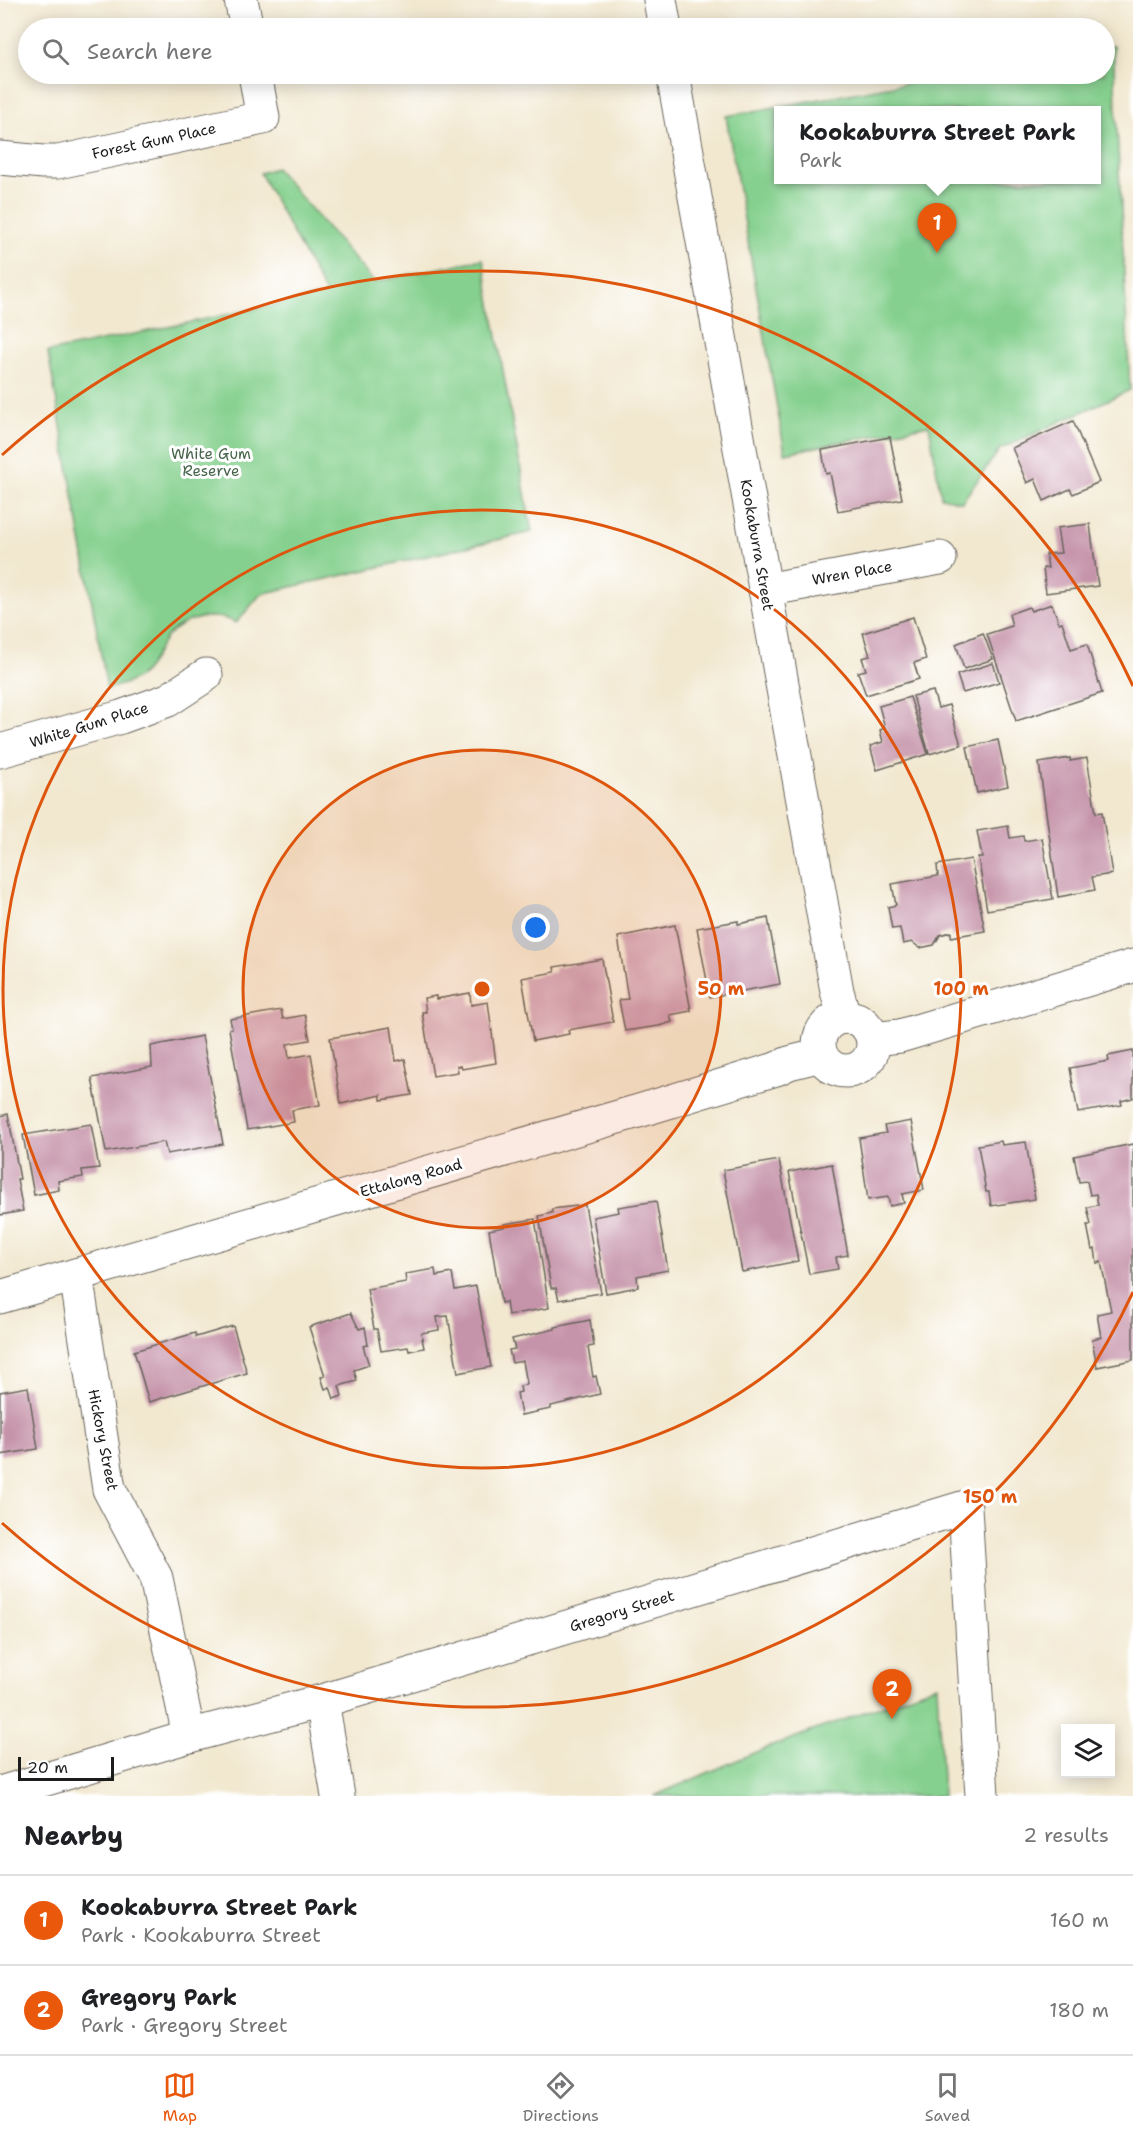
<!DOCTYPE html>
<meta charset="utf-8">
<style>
:root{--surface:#fff;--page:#f6f6f6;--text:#202124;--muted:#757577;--line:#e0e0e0;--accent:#ea580c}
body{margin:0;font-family:"Shantell Sans",sans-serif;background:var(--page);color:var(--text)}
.controls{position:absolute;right:18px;bottom:18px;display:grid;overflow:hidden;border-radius:0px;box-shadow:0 3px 15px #0003}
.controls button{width:54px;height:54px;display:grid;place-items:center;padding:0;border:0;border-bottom:2px solid var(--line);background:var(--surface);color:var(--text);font:30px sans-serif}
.scale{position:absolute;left:18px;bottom:15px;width:96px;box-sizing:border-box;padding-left:6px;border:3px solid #1c1c1c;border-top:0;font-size:16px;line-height:21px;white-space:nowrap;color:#1c1c1c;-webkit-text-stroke:4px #fff;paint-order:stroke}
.you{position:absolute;left:536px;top:928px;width:21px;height:21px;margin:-15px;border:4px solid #fff;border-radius:50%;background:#1a73e8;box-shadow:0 0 0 9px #1a73e833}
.badge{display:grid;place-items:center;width:39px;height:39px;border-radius:50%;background:var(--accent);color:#fff;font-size:20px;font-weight:700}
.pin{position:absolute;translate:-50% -50px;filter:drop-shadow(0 2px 3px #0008)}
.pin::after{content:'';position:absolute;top:32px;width:21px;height:18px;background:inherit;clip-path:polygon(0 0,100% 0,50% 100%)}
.popup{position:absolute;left:774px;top:106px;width:327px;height:78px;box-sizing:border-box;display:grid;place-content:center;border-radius:0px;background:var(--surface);filter:drop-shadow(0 2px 4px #0005);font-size:20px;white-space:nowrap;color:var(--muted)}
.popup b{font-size:22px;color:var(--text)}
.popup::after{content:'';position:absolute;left:50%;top:100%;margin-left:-12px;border:12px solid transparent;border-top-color:var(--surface)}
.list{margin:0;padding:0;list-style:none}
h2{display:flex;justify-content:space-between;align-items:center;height:78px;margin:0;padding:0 24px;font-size:26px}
h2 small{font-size:20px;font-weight:400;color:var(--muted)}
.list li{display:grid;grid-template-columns:39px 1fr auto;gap:18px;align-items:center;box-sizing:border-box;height:90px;padding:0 24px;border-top:2px solid var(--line)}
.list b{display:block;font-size:22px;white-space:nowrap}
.list p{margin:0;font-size:20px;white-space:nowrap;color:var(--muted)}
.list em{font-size:20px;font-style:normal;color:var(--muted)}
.icon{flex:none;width:33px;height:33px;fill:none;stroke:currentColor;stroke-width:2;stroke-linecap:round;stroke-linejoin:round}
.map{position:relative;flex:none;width:1133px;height:1796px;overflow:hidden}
.search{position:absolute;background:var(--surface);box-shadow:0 3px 15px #0003;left:18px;right:18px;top:18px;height:66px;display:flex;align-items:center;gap:15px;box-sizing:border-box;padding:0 21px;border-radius:33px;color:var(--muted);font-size:22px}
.sheet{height:258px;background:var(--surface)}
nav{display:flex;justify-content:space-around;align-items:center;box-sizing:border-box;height:84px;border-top:2px solid var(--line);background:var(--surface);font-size:16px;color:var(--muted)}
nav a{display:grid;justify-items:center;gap:3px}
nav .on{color:var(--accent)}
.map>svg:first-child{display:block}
.green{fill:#85d08e;stroke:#507655;stroke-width:1.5;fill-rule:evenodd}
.building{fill:#c694aa}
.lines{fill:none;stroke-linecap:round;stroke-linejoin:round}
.minor-casing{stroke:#67635b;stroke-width:35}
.minor{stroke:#fff;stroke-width:33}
.ring{fill:none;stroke:#de560d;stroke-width:3}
.labels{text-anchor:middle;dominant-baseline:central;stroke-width:6;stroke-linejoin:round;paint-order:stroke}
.street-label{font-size:15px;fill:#1c1c1c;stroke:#fff}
.park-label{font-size:15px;fill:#46644a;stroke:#fff}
.centre{fill:#de560d;stroke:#fff;stroke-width:3}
.ring-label{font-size:18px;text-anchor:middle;font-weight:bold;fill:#de560d;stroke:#fff;stroke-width:6;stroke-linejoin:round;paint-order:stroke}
</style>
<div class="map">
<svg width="1133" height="1796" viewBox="0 0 1133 1796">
<rect width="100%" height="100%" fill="#fff"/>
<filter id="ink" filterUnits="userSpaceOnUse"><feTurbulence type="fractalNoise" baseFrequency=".0167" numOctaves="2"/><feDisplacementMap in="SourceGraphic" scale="12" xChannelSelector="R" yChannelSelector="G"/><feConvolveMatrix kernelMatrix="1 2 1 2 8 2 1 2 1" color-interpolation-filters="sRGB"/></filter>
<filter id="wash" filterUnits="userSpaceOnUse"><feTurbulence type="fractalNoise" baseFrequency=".008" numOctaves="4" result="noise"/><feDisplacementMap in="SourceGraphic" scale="24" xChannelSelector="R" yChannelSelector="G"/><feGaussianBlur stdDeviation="1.35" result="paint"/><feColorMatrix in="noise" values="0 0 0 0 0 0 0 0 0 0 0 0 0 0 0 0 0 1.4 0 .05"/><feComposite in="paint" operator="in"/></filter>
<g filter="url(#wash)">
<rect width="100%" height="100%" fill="#f2e8d0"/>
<g class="green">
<path d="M1113 46 1130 390 1000 449 962 502 941 497 929 425 785 453 726 116 960 74H1104L1105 47ZM1096 110V180H778V110Z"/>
<path d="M276 168 374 282 483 259 532 532 261 594 236 623C214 611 184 618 167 636 157 649 154 664 141 675 131 683 119 686 107 689L48 352 326 294 260 173Z"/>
<polygon points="937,1685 943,1796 654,1796 756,1752"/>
</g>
<g id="blocks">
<g class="building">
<polygon points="1073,421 1099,482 1073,494 1070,489 1044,501 1035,479 1027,483 1012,448"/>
<polygon points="890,437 902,499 838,511 830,473 826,474 822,450"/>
<polygon points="1090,524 1098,586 1046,593 1043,568 1048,568 1046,554 1061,553 1057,528"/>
<polygon points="1052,604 1059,623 1062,622 1071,649 1087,644 1102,693 1016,721 987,634 1012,626 1009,614 1029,607 1031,611"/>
<polygon points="913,617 926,659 914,663 919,679 866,695 858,672 866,670 862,658 870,656 863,633"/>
<polygon points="983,633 993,659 964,669 956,644"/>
<polygon points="993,663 999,682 963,693 957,675"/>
<polygon points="933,691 938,708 949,705 961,745 929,754 913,696"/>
<polygon points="910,697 928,754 877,770 870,746 883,742 880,730 885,728 879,706"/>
<polygon points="998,740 1008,786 977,793 967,747"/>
<polygon points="1070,758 1070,761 1087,758 1096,813 1102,812 1112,874 1092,877 1095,890 1058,897 1039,763"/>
<polygon points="1008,826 1010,838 1023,836 1024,841 1042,838 1053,899 987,910 978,857 982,857 977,831"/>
<polygon points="971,859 985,931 951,937 951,932 940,935 934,945 920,948 912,942 903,944 900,928 892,929 888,907 896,905 892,884 938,876 937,865"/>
<polygon points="768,918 780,984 710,997 697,928 738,921 738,924"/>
<polygon points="675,925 691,1011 670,1015 672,1022 659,1026 625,1031 619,1000 628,999 618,937"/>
<polygon points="602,959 613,1022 568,1030 569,1034 533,1041 522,978 555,972 554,967"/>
<polygon points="470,993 471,1005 488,1002 496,1063 462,1069 461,1066 457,1066 458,1072 433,1076 422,1012 426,1012 424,998 436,996 436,999"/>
<polygon points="281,1010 283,1019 305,1015 310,1040 287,1044 289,1058 311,1054 320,1105 292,1110 294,1122 247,1130 229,1029 232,1028 230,1019"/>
<polygon points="391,1027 396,1061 405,1059 412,1095 381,1100 381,1095 341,1104 330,1038"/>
<polygon points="202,1036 223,1144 167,1154 164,1142 106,1152 92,1078 152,1067 151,1046"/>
<polygon points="1133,1051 1133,1098 1121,1101 1122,1105 1078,1113 1070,1068 1109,1061 1108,1056"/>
<polygon points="8,1114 20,1179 17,1179 23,1211 0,1215 0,1116"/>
<polygon points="911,1121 924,1190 902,1194 904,1203 890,1206 888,1197 868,1200 859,1138 886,1133 884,1126"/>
<polygon points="91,1124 99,1168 82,1170 83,1177 58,1181 59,1190 34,1195 23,1135"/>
<polygon points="1001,1141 1002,1145 1026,1142 1035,1199 991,1206 989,1192 986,1192 978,1145"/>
<polygon points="1133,1144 1133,1360 1097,1367 1092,1339 1101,1337 1097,1314 1111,1311 1101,1262 1097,1263 1095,1249 1092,1250 1087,1225 1091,1225 1087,1207 1098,1205 1096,1194 1090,1195 1087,1181 1079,1182 1074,1156"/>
<polygon points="779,1160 798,1261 742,1272 723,1170"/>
<polygon points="832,1164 848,1255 836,1257 838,1269 809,1274 789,1172"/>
<polygon points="656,1201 668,1270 637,1276 638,1287 606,1293 593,1217 619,1212 618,1207"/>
<polygon points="585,1205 601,1293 559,1300 556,1288 551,1288 539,1216 552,1213 552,1209"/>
<polygon points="535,1219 549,1308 508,1315 506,1302 501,1303 489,1230 504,1227 504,1224"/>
<polygon points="435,1269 436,1276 452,1273 455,1290 476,1286 491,1367 458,1373 448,1316 437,1317 439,1330 421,1333 424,1348 409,1351 408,1347 381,1351 377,1329 374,1329 367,1289 406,1282 405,1274"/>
<polygon points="351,1313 359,1329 365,1327 368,1345 363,1346 369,1365 354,1370 357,1381 339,1386 342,1396 334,1399 330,1387 325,1389 321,1377 325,1376 309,1327"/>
<polygon points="590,1320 594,1346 588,1347 593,1377 596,1376 600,1394 551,1406 551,1409 521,1415 517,1393 521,1392 520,1386 527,1384 523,1361 512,1363 509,1350 515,1349 512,1339 555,1329 555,1327"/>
<polygon points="233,1326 247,1373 149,1402 134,1351 195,1333 196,1337"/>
<polygon points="28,1387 38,1449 0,1455 0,1392"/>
</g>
</g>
</g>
<g filter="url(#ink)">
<use href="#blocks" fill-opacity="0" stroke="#67635b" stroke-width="1.5"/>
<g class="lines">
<defs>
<g id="minor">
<polyline points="241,0 247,28"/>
<polyline points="660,0 665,28"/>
<polyline points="673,74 837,991 844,1017"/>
<polyline points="0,158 43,162 58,162 263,118 255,74"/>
<polyline points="765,590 940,558"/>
<polyline points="0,751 121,717 168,700 206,675"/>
<circle cx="846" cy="1044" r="27"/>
<polyline points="873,1039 900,1036 1133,966"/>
<polyline points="76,1275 109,1489 156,1578 189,1736"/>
<polyline points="0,1297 642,1110 776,1069 789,1063 821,1055"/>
<polyline points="322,1701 338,1796"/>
<polyline points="0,1793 189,1736 322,1701 965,1507 982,1796"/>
</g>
</defs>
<use href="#minor" class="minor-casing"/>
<use href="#minor" class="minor"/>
</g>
</g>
<circle cx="482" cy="989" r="239" fill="#de560d" fill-opacity=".12"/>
<g class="ring">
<circle cx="482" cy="989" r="239"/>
<circle cx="482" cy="989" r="479"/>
<path d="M1133 1292A718 718 0 0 1 2 1523M2 455A718 718 0 0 1 1133 686"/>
</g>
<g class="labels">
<g class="street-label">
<text transform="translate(154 141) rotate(-12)">Forest Gum Place</text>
<text transform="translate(757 545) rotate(80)">Kookaburra Street</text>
<text transform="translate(852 573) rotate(-10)">Wren Place</text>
<text transform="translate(89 725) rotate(-17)">White Gum Place</text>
<text transform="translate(411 1178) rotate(-16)">Ettalong Road</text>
<text transform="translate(103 1440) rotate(79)">Hickory Street</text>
<text transform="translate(622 1611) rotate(-17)">Gregory Street</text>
</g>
<g class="park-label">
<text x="211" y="454">White Gum<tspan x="211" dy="17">Reserve</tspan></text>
</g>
</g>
<circle cx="482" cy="989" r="9" class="centre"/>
<g class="ring-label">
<text x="721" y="995">50 m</text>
<text x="961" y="995">100 m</text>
<text x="990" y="1503">150 m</text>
</g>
</svg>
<div class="controls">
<button><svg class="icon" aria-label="layers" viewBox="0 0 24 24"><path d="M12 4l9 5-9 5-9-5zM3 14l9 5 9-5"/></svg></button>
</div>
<div class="scale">20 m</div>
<div class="you"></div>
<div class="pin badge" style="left:937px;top:253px">1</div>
<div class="popup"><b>Kookaburra Street Park</b>Park</div>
<div class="pin badge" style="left:892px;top:1719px">2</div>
<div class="search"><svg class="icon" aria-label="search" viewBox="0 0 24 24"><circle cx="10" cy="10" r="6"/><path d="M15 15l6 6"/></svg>Search here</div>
</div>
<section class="sheet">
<h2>Nearby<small>2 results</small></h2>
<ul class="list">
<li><span class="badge">1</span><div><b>Kookaburra Street Park</b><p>Park · Kookaburra Street</p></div><em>160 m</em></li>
<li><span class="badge">2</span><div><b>Gregory Park</b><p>Park · Gregory Street</p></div><em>180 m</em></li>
</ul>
</section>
<nav>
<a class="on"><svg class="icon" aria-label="map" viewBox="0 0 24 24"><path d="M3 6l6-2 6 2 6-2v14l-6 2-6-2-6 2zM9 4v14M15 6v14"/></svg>Map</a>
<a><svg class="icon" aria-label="directions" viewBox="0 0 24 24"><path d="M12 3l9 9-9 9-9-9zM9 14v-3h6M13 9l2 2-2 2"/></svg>Directions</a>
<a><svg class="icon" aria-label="saved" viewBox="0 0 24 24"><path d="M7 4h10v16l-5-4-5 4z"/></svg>Saved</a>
</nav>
